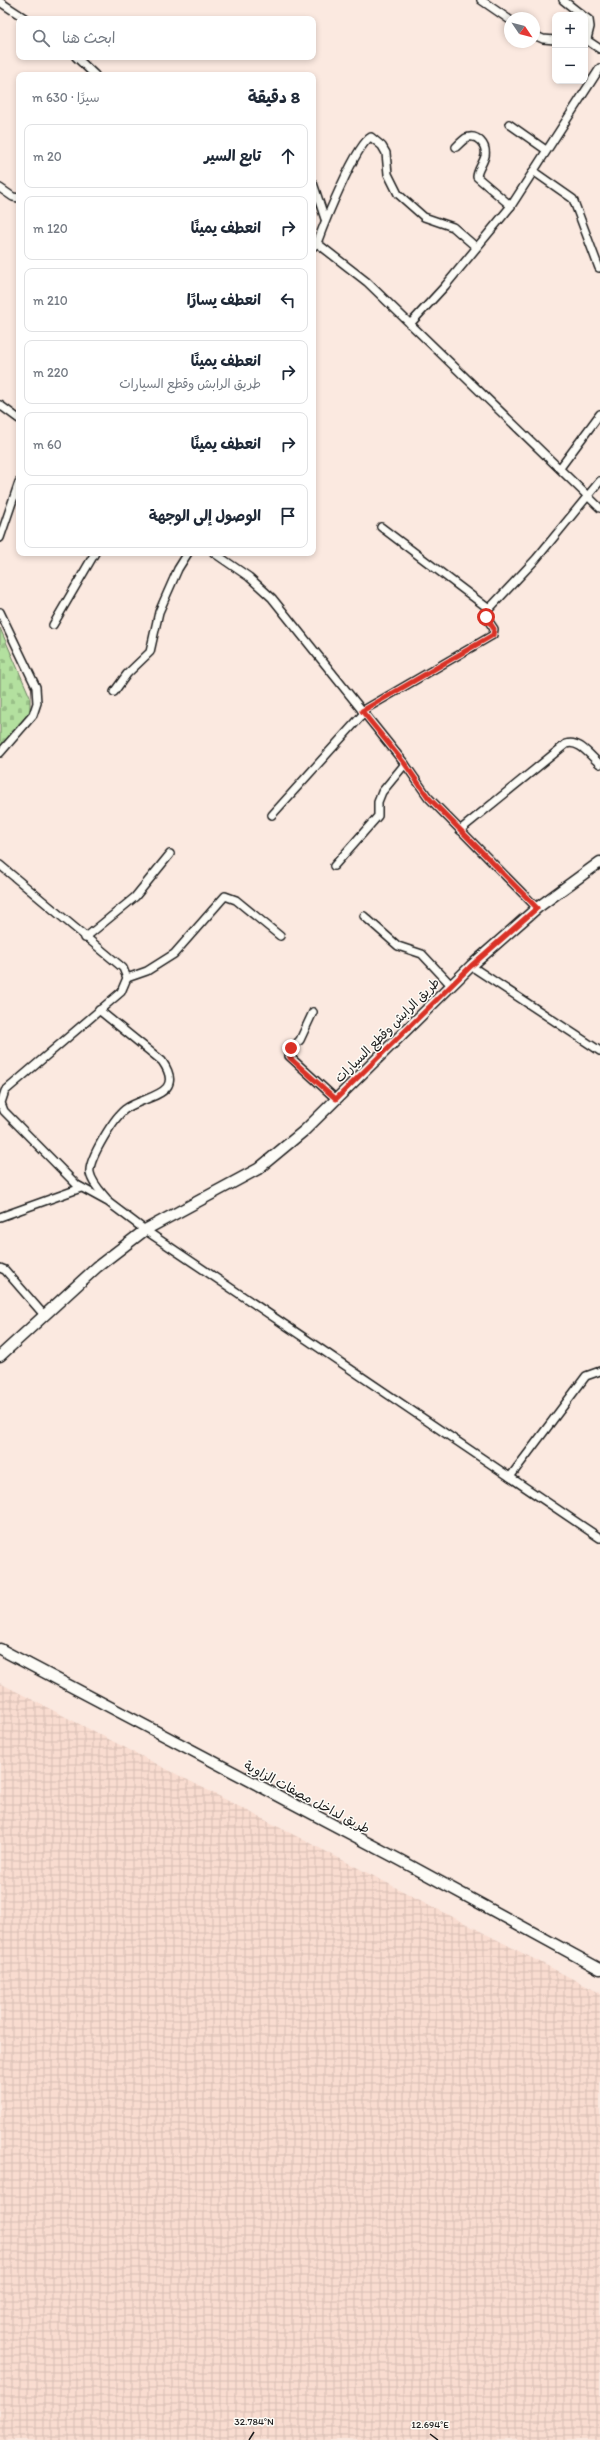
<!DOCTYPE html>
<html lang="ar">
<meta charset="utf-8">
<style>
:root{--surface:#fff;--page:#f2f2f3;--text:#1f2937;--muted:#747a83;--line:#e0e1e3}
body{margin:0;font-family:Itim,"Playpen Sans Arabic",sans-serif;background:var(--page);color:var(--text);direction:rtl}
.controls{position:absolute;right:12px;top:12px;display:grid;overflow:hidden;border-radius:8px;box-shadow:0 2px 6px #0003}
.controls button{width:36px;height:36px;display:grid;place-items:center;padding:0;border:0;border-bottom:1px solid var(--line);background:var(--surface);color:var(--text);font:20px sans-serif}
.compass{position:absolute;left:504px;top:12px;width:36px;height:36px;border-radius:50%;background:var(--surface);box-shadow:0 2px 6px #0003;rotate:125deg}
.stop{position:absolute;width:12px;height:12px;margin:-9px;border:3px solid #d93025;border-radius:50%;background:#fff}
.stop.end{background:#d93025;border-color:#fff;box-shadow:0 1px 4px #0008}
.list{margin:0;padding:0;list-style:none}
h2{display:flex;justify-content:space-between;align-items:center;height:52px;margin:0;padding:0 16px;font-size:17px}
h2 small{font-size:13px;font-weight:400;color:var(--muted)}
.list li{display:grid;grid-template-columns:26px 1fr auto;gap:12px;align-items:center;box-sizing:border-box;height:64px;margin:0 8px 8px;padding:0 8px;border:1px solid var(--line);border-radius:8px}
.list b{display:block;font-size:15px;white-space:nowrap}
.list p{margin:0;font-size:13px;white-space:nowrap;color:var(--muted)}
.list em{font-size:13px;font-style:normal;color:var(--muted)}
.icon{flex:none;width:22px;height:22px;fill:none;stroke:currentColor;stroke-width:2;stroke-linecap:round;stroke-linejoin:round}
.map{position:relative;flex:none;width:600px;height:2440px;overflow:hidden;direction:ltr}
.search{position:absolute;background:var(--surface);box-shadow:0 2px 6px #0003;left:16px;top:16px;width:300px;height:44px;display:flex;align-items:center;gap:10px;box-sizing:border-box;padding:0 14px;border-radius:8px;color:var(--muted);font-size:15px}
.panel{position:absolute;background:var(--surface);box-shadow:0 2px 6px #0003;left:16px;top:72px;width:300px;height:484px;border-radius:8px;direction:rtl}
.map>svg:first-child{display:block}
.industrial{fill:url(#industrial-grid)}
.cemetery{fill:url(#cemetery-stones);stroke:#687e5e}
.lines{fill:none;stroke-linecap:round;stroke-linejoin:round}
.street-casing{stroke:#1c1c1c;stroke-width:10}
.secondary-casing{stroke:#1c1c1c;stroke-width:13}
.street{stroke:#fdfcf7;stroke-width:7}
.secondary{stroke:#fdfcf7;stroke-width:10}
.route{stroke:#d93025;stroke-width:5}
.ticks{fill:none;stroke:#1c1c1c;stroke-width:1.5}
.labels{text-anchor:middle;dominant-baseline:central;stroke-width:3;stroke-linejoin:round;paint-order:stroke}
.street-label{font-size:13px;fill:#1c1c1c;stroke:#fdfcf7}
.ticks-label{font-size:10px;text-anchor:middle;fill:#1c1c1c;stroke:#fdfcf7;stroke-width:3;stroke-linejoin:round;paint-order:stroke}
</style>
<div class="map">
<svg width="600" height="2440" viewBox="0 0 600 2440">
<defs>
<pattern id="industrial-grid" width="8" height="8" patternUnits="userSpaceOnUse"><rect width="8" height="8" fill="#f9dcd0"/><path d="M0 4h8M4 0v8" fill="none" stroke="#d5bcb2"/></pattern>
<pattern id="cemetery-stones" width="16" height="16" patternUnits="userSpaceOnUse"><rect width="16" height="16" fill="#b3e09f"/><path d="M2 7V4a2 2 0 0 1 4 0v3zM10 15v-3a2 2 0 0 1 4 0v3z" fill="#99c088"/></pattern>
</defs>
<rect width="100%" height="100%" fill="#fbe9e0"/>
<filter id="ink" filterUnits="userSpaceOnUse"><feTurbulence type="fractalNoise" baseFrequency=".025" numOctaves="2"/><feDisplacementMap in="SourceGraphic" scale="8" xChannelSelector="R" yChannelSelector="G"/><feConvolveMatrix kernelMatrix="1 2 1 2 8 2 1 2 1" color-interpolation-filters="sRGB"/></filter>
<g filter="url(#ink)">
<polygon class="industrial" points="0,1683 600,1993 600,2440 0,2440"/>
<polygon class="cemetery" points="0,628 30,697 30,711 0,747"/>
<g class="lines">
<defs>
<g id="street">
<polyline points="481,0 510,20"/>
<polyline points="563,0 582,15"/>
<polyline points="0,2 26,19"/>
<polyline points="585,17 589,20 590,27 587,39"/>
<polyline points="534,35 543,39 555,40"/>
<polyline points="585,39 600,49"/>
<polyline points="76,57 95,75"/>
<polyline points="509,124 546,150"/>
<path d="M456 147C459 144 463 140 466 138 477 133 487 145 485 156 483 164 477 170 477 177L511 206"/>
<polyline points="533,171 573,199 599,268"/>
<polyline points="313,183 325,219"/>
<polyline points="0,188 13,197 19,198"/>
<path d="M317 243C324 224 356 144 371 137L382 146 386 153 388 174 398 194 424 217 453 227 476 247"/>
<polyline points="313,247 317,243 367,282 600,508"/>
<polyline points="410,324 445,286 511,206 600,68"/>
<polyline points="0,405 19,419"/>
<polyline points="560,468 600,414"/>
<polyline points="381,527 489,609 536,559 600,481"/>
<polyline points="0,538 19,482"/>
<polyline points="214,553 249,577 272,598 405,764 428,797 537,908"/>
<polyline points="0,612 36,687 37,703 33,715 0,753"/>
<polyline points="53,625 95,553"/>
<polyline points="114,692 127,674 150,652 159,612 178,569 188,553"/>
<polyline points="362,711 493,635 494,629 486,617 489,609"/>
<polyline points="272,815 364,713"/>
<path d="M460 830 566 744C579 739 591 757 600 764"/>
<polyline points="0,865 123,968 127,978 121,992 5,1091 1,1103 4,1111 77,1185 108,1202 145,1230 600,1538"/>
<polyline points="334,866 378,816 378,802 382,792 405,764"/>
<polyline points="364,916 398,946 422,954 451,985"/>
<polyline points="85,938 135,897 170,854"/>
<polyline points="471,966 600,1051"/>
<polyline points="127,978 147,971 174,954 225,896 236,900 280,936"/>
<path d="M99 1010 162 1061C186 1095 147 1095 127 1108 115 1115 88 1160 90 1173 92 1183 101 1192 107 1199"/>
<polyline points="313,1012 300,1040 290,1050 289,1056 336,1099"/>
<polyline points="0,1217 81,1188"/>
<polyline points="0,1268 5,1270 44,1315"/>
<polyline points="510,1477 586,1376 600,1371"/>
</g>
<g id="secondary">
<polyline points="0,1356 97,1267 145,1230 258,1169 305,1130 471,966 537,908 600,862"/>
<polyline points="0,1649 400,1860 600,1969"/>
</g>
</defs>
<use href="#street" class="street-casing"/>
<use href="#secondary" class="secondary-casing"/>
<use href="#street" class="street"/>
<use href="#secondary" class="secondary"/>
</g>
</g>
<g class="lines" filter="url(#ink)">
<polyline class="route" points="291,1048 289,1054 290,1058 336,1099 471,966 537,908 428,797 405,764 362,711 493,635 494,629 486,617"/>
</g>
<path class="ticks" d="M430 2434 438 2440M249 2440 254 2432"/>
<g class="labels">
<g class="street-label">
<text transform="translate(387 1030) rotate(-45)">طريق الرابش وقطع السيارات</text>
<text transform="translate(307 1797) rotate(28)">طريق لداخل مصفات الزاوية</text>
</g>
</g>
<g class="ticks-label">
<text x="254" y="2425">32.784°N</text>
<text x="430" y="2428">12.694°E</text>
</g>
</svg>
<div class="controls">
<button>+</button>
<button>−</button>
</div>
<svg class="compass" viewBox="-18 -18 36 36"><path d="M0-13l5 13h-10z" fill="#e53935"/><path d="M0 13l5-13h-10z" fill="#747a83"/></svg>
<div class="stop" style="left:486px;top:617px"></div>
<div class="stop end" style="left:291px;top:1048px"></div>
<div class="search"><svg class="icon" aria-label="search" viewBox="0 0 24 24"><circle cx="10" cy="10" r="6"/><path d="M15 15l6 6"/></svg>ابحث هنا</div>
<section class="panel">
<h2>8 دقيقة<small>سيرًا · 630 m</small></h2>
<ul class="list">
<li><svg class="icon" aria-label="ahead" viewBox="0 0 24 24"><path d="M12 20V5M6 11l6-6 6 6"/></svg><div><b>تابع السير</b></div><em>20 m</em></li>
<li><svg class="icon" aria-label="right" viewBox="0 0 24 24"><path d="M7 20v-9h11M14 6l5 5-5 5"/></svg><div><b>انعطف يمينًا</b></div><em>120 m</em></li>
<li><svg class="icon" aria-label="left" viewBox="0 0 24 24"><path d="M17 20v-9H6M10 6l-5 5 5 5"/></svg><div><b>انعطف يسارًا</b></div><em>210 m</em></li>
<li><svg class="icon" aria-label="right" viewBox="0 0 24 24"><path d="M7 20v-9h11M14 6l5 5-5 5"/></svg><div><b>انعطف يمينًا</b><p>طريق الرابش وقطع السيارات</p></div><em>220 m</em></li>
<li><svg class="icon" aria-label="right" viewBox="0 0 24 24"><path d="M7 20v-9h11M14 6l5 5-5 5"/></svg><div><b>انعطف يمينًا</b></div><em>60 m</em></li>
<li><svg class="icon" aria-label="arrive" viewBox="0 0 24 24"><path d="M6 21V4h12l-3 4 3 4H6"/></svg><div><b>الوصول إلى الوجهة</b></div></li>
</ul>
</section>
</div>
